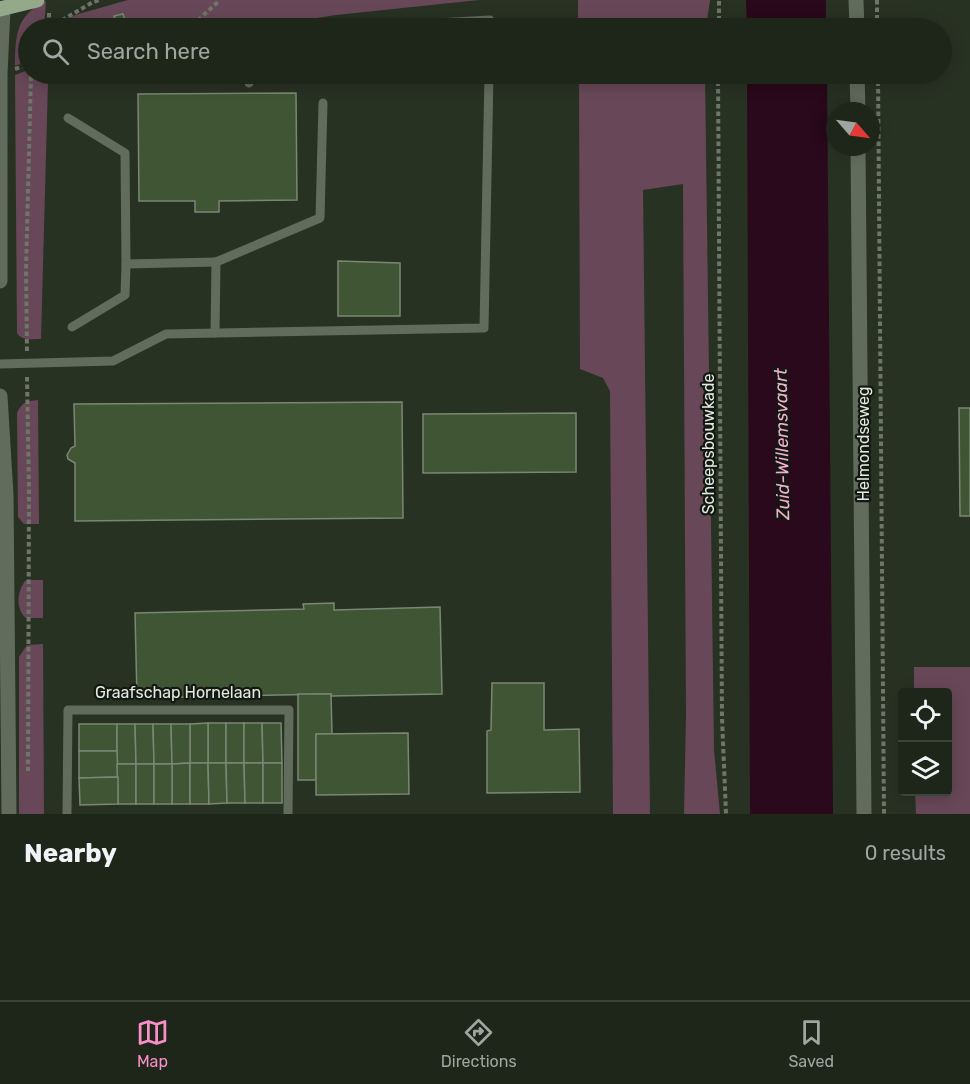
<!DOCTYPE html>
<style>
:root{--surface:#1e261a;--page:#2b3227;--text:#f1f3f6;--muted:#a1a5a2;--line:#3c4339;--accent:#fa8fc7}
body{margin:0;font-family:Rubik,sans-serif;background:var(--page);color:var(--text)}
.controls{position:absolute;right:18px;bottom:18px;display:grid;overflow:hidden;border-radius:6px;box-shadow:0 3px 15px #0003}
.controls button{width:54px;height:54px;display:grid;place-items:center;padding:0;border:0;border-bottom:2px solid var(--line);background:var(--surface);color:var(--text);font:30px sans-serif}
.compass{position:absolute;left:826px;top:102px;width:54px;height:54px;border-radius:50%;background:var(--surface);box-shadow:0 3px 15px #0003;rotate:118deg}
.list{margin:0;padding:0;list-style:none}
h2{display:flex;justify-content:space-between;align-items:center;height:78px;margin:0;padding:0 24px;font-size:26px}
h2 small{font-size:20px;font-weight:400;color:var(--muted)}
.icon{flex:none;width:33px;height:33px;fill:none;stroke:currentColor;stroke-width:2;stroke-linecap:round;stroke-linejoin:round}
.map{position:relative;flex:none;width:970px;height:814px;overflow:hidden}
.search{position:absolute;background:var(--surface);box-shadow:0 3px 15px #0003;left:18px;right:18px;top:18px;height:66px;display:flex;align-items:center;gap:15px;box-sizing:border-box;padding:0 21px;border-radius:33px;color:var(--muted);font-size:22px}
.sheet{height:186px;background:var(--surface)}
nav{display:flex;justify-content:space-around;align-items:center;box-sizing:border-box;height:84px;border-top:2px solid var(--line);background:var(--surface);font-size:16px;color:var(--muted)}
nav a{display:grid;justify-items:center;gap:3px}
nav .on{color:var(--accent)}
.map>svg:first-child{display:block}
.green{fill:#684858}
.water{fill:#29091b}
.building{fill:#3f5534;stroke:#7b8775;stroke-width:1.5}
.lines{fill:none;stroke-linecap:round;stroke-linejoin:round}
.path{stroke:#6d7669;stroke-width:4;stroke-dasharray:4.5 3;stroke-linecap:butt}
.lane{stroke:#626c5d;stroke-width:9}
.street{stroke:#626c5d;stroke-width:15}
.primary{stroke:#94a98a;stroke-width:15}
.labels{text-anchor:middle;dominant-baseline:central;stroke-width:4.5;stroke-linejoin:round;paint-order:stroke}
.street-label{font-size:16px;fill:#e3eae0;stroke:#141812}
.water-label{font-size:18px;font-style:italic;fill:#f3afd0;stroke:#141812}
</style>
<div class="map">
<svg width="970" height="814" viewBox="0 0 970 814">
<rect width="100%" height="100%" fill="#283223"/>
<g class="green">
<polygon points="128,0 479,0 336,15 252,28 57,28 75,15"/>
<polygon points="578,0 710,0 706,28 578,28"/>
<path d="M46 1 44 28H28V61L15 66C15 36 16 15 46 1Z"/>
<path d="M28 70V74H61L48 81 41 339C33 339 21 341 17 333L15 75Z"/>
<polygon points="579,74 705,74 714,750 720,814 684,814 686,716 683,184 643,190 650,814 613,814 610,391 603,378 580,369"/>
<path d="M38 400 39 524H24L18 517 17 413C22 402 27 401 38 400Z"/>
<path d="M26 580H43V618H26C15 609 17 590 26 580Z"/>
<polygon points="43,644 44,814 19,814 19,657 27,645"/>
<polygon points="914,667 970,667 970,814 916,814 915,792 948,792 948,692 914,692"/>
</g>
<g class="water">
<polygon points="746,0 826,0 826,28 747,28"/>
<polygon points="747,74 827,74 833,814 750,814"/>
</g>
<g class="building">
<polygon points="123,14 126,24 117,27 114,16"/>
<polygon points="296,93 297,200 219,201 219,212 195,212 195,201 139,201 138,94"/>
<polygon points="338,261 400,263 400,316 338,316"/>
<polygon points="402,402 403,518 75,521 75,463 68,459 67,455 71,448 75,446 74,404"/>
<polygon points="959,408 970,408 970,516 960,516"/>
<polygon points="576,413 576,472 423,473 423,414"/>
<polygon points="334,603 334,610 440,607 442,694 331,696 331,694 137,698 135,613 304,609 303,604"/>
<polygon points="492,683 544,683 544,730 579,729 580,792 487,793 487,731 491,730"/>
<polygon points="298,694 331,694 332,734 316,734 316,780 298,780"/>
<rect x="208" y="723" width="18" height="40"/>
<polygon points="208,723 208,763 190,763 190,724"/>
<rect x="226" y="723" width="18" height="40"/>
<polygon points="244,723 262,723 263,763 244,763"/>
<polygon points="262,723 281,723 282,763 263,763"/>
<rect x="79" y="724" width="38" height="27"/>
<polygon points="117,724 135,724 136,764 117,764"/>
<polygon points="135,724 153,724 154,764 136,764"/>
<polygon points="153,724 171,724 172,764 154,764"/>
<polygon points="171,724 190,724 190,763 172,764"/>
<polygon points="408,733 409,794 316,795 316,734"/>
<polygon points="79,751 117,751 118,777 79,778"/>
<polygon points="190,763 190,804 172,804 172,764"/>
<polygon points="190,763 208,763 209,804 190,804"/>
<polygon points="208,763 226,763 227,803 209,804"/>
<polygon points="226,763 244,763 245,803 227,803"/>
<polygon points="244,763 263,763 263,803 245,803"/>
<rect x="263" y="763" width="19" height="40"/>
<polygon points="117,764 136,764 136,804 118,804"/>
<rect x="136" y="764" width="18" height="40"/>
<rect x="154" y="764" width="18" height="40"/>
<polygon points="118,777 118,804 80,805 79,778"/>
</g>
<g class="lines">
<g class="path">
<polyline points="877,0 877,28"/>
<polyline points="49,13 49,27"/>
<polyline points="49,28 93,2 100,0"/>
<polyline points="185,28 195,23 220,0"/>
<polyline points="719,28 719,0"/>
<polyline points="15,69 28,65"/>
<polyline points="718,74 722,718 726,814"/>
<polyline points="878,74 884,814"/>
<polyline points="27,351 26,270 31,74"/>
<polyline points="27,377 29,492 28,771"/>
</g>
<g class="lane">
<polyline points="349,28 490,20 490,28"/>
<polyline points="249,83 252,74"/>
<polyline points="68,118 125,153 126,264 216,262"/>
<polyline points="72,327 125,295 126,264"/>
<polyline points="215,333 216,262 320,218 323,103"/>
<polyline points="0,364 113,361 166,334 484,328 489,74"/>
<polyline points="67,814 68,710 289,710 288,814"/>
</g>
<g class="street">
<polyline points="856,0 857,28"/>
<polyline points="857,74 858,111"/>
<polyline points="858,147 864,814"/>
<polyline points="0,281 0,74 3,8"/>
<polyline points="0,396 6,495 9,814"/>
</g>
<polyline class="primary" points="0,9 37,0"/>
</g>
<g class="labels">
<g class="street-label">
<text transform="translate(708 444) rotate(-90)">Scheepsbouwkade</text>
<text transform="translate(863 444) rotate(-90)">Helmondseweg</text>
<text x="178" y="692">Graafschap Hornelaan</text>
</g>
<g class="water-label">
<text transform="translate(782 444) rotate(-91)">Zuid-Willemsvaart</text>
</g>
</g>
</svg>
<div class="controls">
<button><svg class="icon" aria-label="locate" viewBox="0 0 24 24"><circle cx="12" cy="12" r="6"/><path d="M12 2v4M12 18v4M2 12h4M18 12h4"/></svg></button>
<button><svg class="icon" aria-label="layers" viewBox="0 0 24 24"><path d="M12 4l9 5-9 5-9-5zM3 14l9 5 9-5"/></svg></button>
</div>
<svg class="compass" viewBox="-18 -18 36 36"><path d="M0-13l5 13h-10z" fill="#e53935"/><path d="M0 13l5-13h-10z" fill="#a1a5a2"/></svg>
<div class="search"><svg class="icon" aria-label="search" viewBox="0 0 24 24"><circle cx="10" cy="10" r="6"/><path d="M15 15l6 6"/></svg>Search here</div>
</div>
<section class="sheet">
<h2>Nearby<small>0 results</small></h2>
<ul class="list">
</ul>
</section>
<nav>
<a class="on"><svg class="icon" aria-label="map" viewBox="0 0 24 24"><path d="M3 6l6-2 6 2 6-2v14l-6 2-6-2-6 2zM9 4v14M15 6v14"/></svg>Map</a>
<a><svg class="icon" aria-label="directions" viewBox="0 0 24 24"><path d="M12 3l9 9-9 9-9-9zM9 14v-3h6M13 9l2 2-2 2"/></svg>Directions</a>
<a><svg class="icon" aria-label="saved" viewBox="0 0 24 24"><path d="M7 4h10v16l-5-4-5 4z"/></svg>Saved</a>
</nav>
